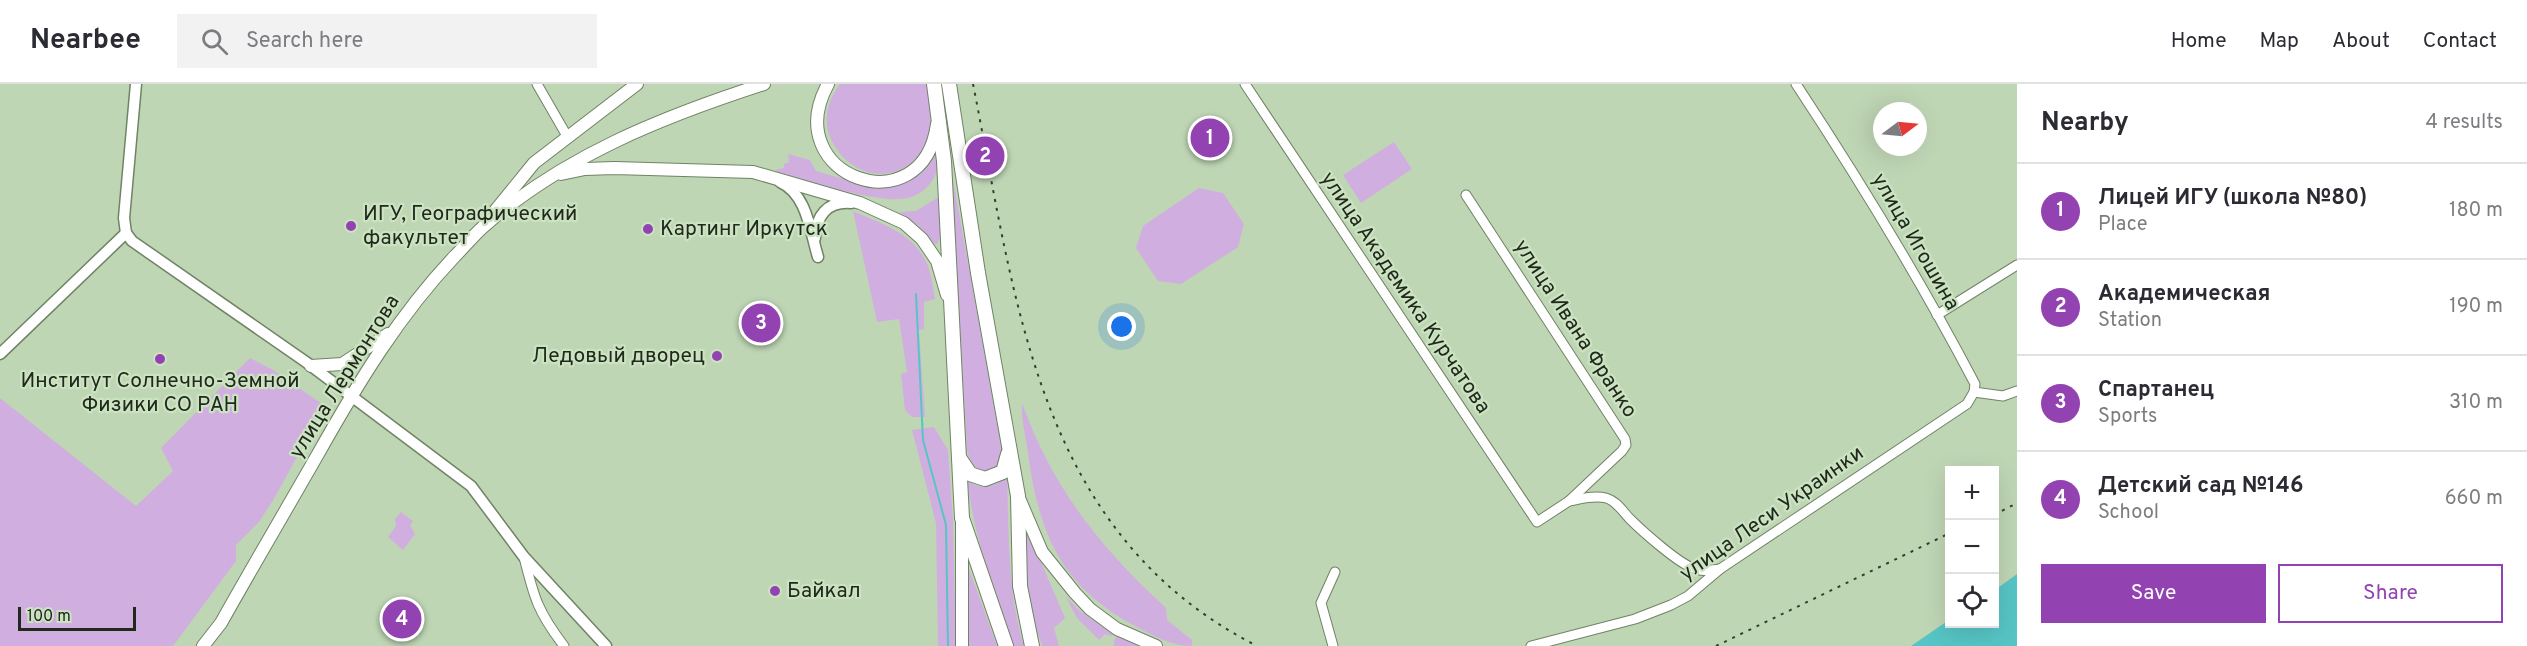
<!DOCTYPE html>
<meta charset="utf-8">
<style>
:root{--surface:#fff;--page:#f2f2f3;--text:#2b2b33;--muted:#7c7c81;--line:#e1e1e2;--accent:#9342b1}
body{margin:0;font-family:Overpass,sans-serif;background:var(--page);color:var(--text)}
.controls{position:absolute;right:18px;bottom:18px;display:grid;overflow:hidden;border-radius:0px;box-shadow:0 6px 24px #0002}
.controls button{width:54px;height:54px;display:grid;place-items:center;padding:0;border:0;border-bottom:2px solid var(--line);background:var(--surface);color:var(--text);font:30px sans-serif}
.compass{position:absolute;left:1873px;top:18px;width:54px;height:54px;border-radius:50%;background:var(--surface);box-shadow:0 6px 24px #0002;rotate:74deg}
.scale{position:absolute;left:18px;bottom:15px;width:118px;box-sizing:border-box;padding-left:6px;border:3px solid #20291c;border-top:0;font-size:16px;line-height:21px;white-space:nowrap;color:#20291c;-webkit-text-stroke:4px #cce3c2;paint-order:stroke}
.you{position:absolute;left:1122px;top:243px;width:21px;height:21px;margin:-15px;border:4px solid #fff;border-radius:50%;background:#1a73e8;box-shadow:0 0 0 9px #1a73e833}
.badge{display:grid;place-items:center;width:39px;height:39px;border-radius:50%;background:var(--accent);color:#fff;font-size:20px;font-weight:700}
.pin{position:absolute;translate:-50% -50%;border:3px solid #fff;box-shadow:0 2px 6px #0006}
.list{margin:0;padding:0;list-style:none}
h2{display:flex;justify-content:space-between;align-items:center;height:78px;margin:0;padding:0 24px;font-size:26px}
h2 small{font-size:20px;font-weight:400;color:var(--muted)}
.list li{display:grid;grid-template-columns:39px 1fr auto;gap:18px;align-items:center;box-sizing:border-box;height:96px;padding:0 24px;border-top:2px solid var(--line)}
.list b{display:block;font-size:22px;white-space:nowrap}
.list p{margin:0;font-size:20px;white-space:nowrap;color:var(--muted)}
.list em{font-size:20px;font-style:normal;color:var(--muted)}
.actions{display:flex;gap:12px;padding:18px 24px}
.actions a{flex:1;padding:14px 0;border:2px solid var(--accent);border-radius:0px;text-align:center;font-size:21px;color:var(--accent)}
.actions .main{background:var(--accent);color:#fff}
.icon{flex:none;width:33px;height:33px;fill:none;stroke:currentColor;stroke-width:2;stroke-linecap:round;stroke-linejoin:round}
.map{position:relative;flex:none;width:2017px;height:562px;overflow:hidden}
header{display:flex;align-items:center;gap:36px;box-sizing:border-box;height:84px;padding:0 30px;background:var(--surface);border-bottom:2px solid var(--line)}
header strong{font-size:28px}
nav{display:flex;gap:33px;margin-inline-start:auto;font-size:21px}
.search{width:420px;height:54px;background:var(--page);display:flex;align-items:center;gap:15px;box-sizing:border-box;padding:0 21px;border-radius:0px;color:var(--muted);font-size:22px}
main{display:flex}
aside{flex:1;background:var(--surface)}
.map>svg:first-child{display:block}
.green{fill:#d1aee0}
.water{fill:#57c5c5}
.lines{fill:none;stroke-linecap:round;stroke-linejoin:round}
.stream{stroke:#57c5c5;stroke-width:2}
.minor-casing{stroke:#6f8365;stroke-width:11}
.tertiary-casing{stroke:#6f8365;stroke-width:13}
.secondary-casing{stroke:#6f8365;stroke-width:14}
.primary-casing{stroke:#6f8365;stroke-width:16}
.minor{stroke:#fff;stroke-width:9}
.tertiary{stroke:#fff;stroke-width:10}
.secondary{stroke:#fff;stroke-width:12}
.primary{stroke:#fff;stroke-width:14}
.rail{stroke:#353f30;stroke-width:2;stroke-dasharray:3 6;stroke-linecap:butt}
.poi-dot{fill:#9342b1;stroke:#cce3c2;stroke-width:2}
.labels{text-anchor:middle;dominant-baseline:central;stroke-width:4.5;stroke-linejoin:round;paint-order:stroke}
.poi-label{font-size:21px;fill:#20291c;stroke:#cce3c2;text-anchor:start}
.street-label{font-size:21px;fill:#20291c;stroke:#cce3c2}
</style>
<header>
<strong>Nearbee</strong>
<div class="search"><svg class="icon" aria-label="search" viewBox="0 0 24 24"><circle cx="10" cy="10" r="6"/><path d="M15 15l6 6"/></svg>Search here</div>
<nav><a>Home</a><a>Map</a><a>About</a><a>Contact</a></nav>
</header>
<main>
<div class="map">
<svg width="2017" height="562" viewBox="0 0 2017 562">
<rect width="100%" height="100%" fill="#bfd6b5"/>
<g class="green">
<path d="M840 0H929C933 22 933 58 915 75 885 106 839 85 828 47 824 31 829 14 840 0Z"/>
<path d="M946 57 1002 368 998 381C982 394 971 383 967 366L954 138Z"/>
<polygon points="1394,58 1412,85 1361,119 1343,91"/>
<path d="M937 62C937 69 939 78 937 85 934 102 916 115 900 115 868 117 810 97 777 88L776 86 784 84V80L789 78 788 70 810 76 816 87C849 96 889 113 919 88 926 82 932 70 937 62Z"/>
<polygon points="1199,104 1223,109 1244,140 1238,163 1181,200 1158,197 1136,164 1143,142"/>
<path d="M939 113C939 126 945 152 936 161L918 141 899 128 916 127Z"/>
<path d="M853 127C882 140 915 149 928 182 932 192 933 205 935 215L924 218V245L919 246 925 333H912L905 326 901 290 907 288 899 235 877 238Z"/>
<polygon points="250,274 273,286 325,322 275,413 259,438 236,461 236,477 173,562 0,562 0,314 136,422 173,387 161,364"/>
<path d="M1022 319C1053 405 1100 463 1166 524L1167 536 1192 556V562C1170 562 1152 551 1133 541 1060 501 1039 449 1028 370 1026 353 1021 336 1022 319Z"/>
<polygon points="934,343 948,366 953,437 956,562 938,562 936,439 912,346"/>
<path d="M1007 391C1009 448 1007 507 1024 562H1014C992 509 975 453 967 396 978 406 997 404 1007 391Z"/>
<polygon points="401,428 413,437 410,441 415,450 403,466 388,453 396,442 395,435"/>
<path d="M1025 449 1029 450 1065 534 1054 544 1059 562H1042C1029 525 1025 488 1025 449Z"/>
<polygon points="967,484 969,485 997,562 966,562"/>
<polygon points="1066,513 1080,527 1113,550 1112,552 1105,550 1099,556 1077,534"/>
<polygon points="1118,550 1145,562 1113,562 1115,559 1113,558"/>
</g>
<polygon class="water" points="2017,490 2017,562 1911,562 1949,536 1950,540 1994,540 1995,506"/>
<g class="lines">
<polyline class="stream" points="916,210 923,356 946,441 948,562"/>
<defs>
<g id="minor">
<polyline points="537,0 567,52"/>
<polyline points="1245,0 1537,438 1569,417 1622,367 1626,361 1625,355 1466,111"/>
<polyline points="1937,231 2017,181"/>
<polyline points="1974,308 2003,312 2017,307"/>
<path d="M1569 417C1581 415 1594 411 1606 414 1617 417 1623 428 1630 435 1642 447 1678 479 1693 484 1701 488 1711 486 1720 485"/>
<path d="M524 473C534 514 538 528 564 562"/>
<polyline points="1333,562 1321,519 1335,488"/>
<path d="M1531 562 1635 535 1671 521 1688 512 1720 485 1967 320 1974 308 1975 300C1921 197 1860 97 1796 0"/>
</g>
<g id="tertiary">
<polyline points="136,0 124,134 126,149 132,157 306,278 471,402 524,473 606,562"/>
<path d="M780 98C807 110 810 147 818 173"/>
<path d="M815 154C816 132 827 117 851 119"/>
<polyline points="0,270 126,149"/>
</g>
<g id="secondary">
<path d="M828 0C777 93 923 144 937 40"/>
<polyline points="561,90 585,85 614,84 753,88 860,119 904,139 922,155 937,177 947,211"/>
<polyline points="495,127 534,79 637,0"/>
<polyline points="311,282 342,280 388,250"/>
<polyline points="1019,414 1042,468 1075,509 1090,525 1117,545 1156,562"/>
<polyline points="962,438 962,562"/>
<path d="M203 562 221 539C253 482 286 426 318 370 358 299 399 231 455 172 464 163 473 152 483 143 564 72 662 33 764 0"/>
</g>
<g id="primary">
<polyline points="934,0 944,77 962,434 1006,562"/>
<polyline points="949,0 978,189 1018,412 1020,502 1032,562"/>
<polyline points="960,375 970,390 985,395 1003,388 1008,370"/>
</g>
</defs>
<use href="#minor" class="minor-casing"/>
<use href="#tertiary" class="tertiary-casing"/>
<use href="#secondary" class="secondary-casing"/>
<use href="#primary" class="primary-casing"/>
<use href="#minor" class="minor"/>
<use href="#tertiary" class="tertiary"/>
<use href="#secondary" class="secondary"/>
<use href="#primary" class="primary"/>
<g class="rail">
<path d="M973 0C1016 216 1036 449 1257 562"/>
<polyline points="1994,431 2017,419"/>
<polyline points="1716,562 1950,449"/>
</g>
</g>
<g class="poi-dot">
<circle cx="351" cy="142" r="6"/>
<circle cx="648" cy="145" r="6"/>
<circle cx="717" cy="272" r="6"/>
<circle cx="160" cy="275" r="6"/>
<circle cx="775" cy="507" r="6"/>
</g>
<g class="labels">
<g class="poi-label">
<text x="363" y="130">ИГУ, Географический<tspan x="363" dy="24">факультет</tspan></text>
<text x="660" y="145">Картинг Иркутск</text>
<text x="705" y="272" text-anchor="end">Ледовый дворец</text>
<text x="160" y="297" text-anchor="middle">Институт Солнечно-Земной<tspan x="160" dy="24">Физики СО РАН</tspan></text>
<text x="787" y="507">Байкал</text>
</g>
<g class="street-label">
<text transform="translate(1915 158) rotate(60)">улица Игошина</text>
<text transform="translate(1405 209) rotate(56)">улица Академика Курчатова</text>
<text transform="translate(1575 245) rotate(57)">улица Ивана Франко</text>
<text transform="translate(345 293) rotate(-58)">улица Лермонтова</text>
<text transform="translate(1772 430) rotate(-35)">улица Леси Украинки</text>
</g>
</g>
</svg>
<div class="controls">
<button>+</button>
<button>−</button>
<button><svg class="icon" aria-label="locate" viewBox="0 0 24 24"><circle cx="12" cy="12" r="6"/><path d="M12 2v4M12 18v4M2 12h4M18 12h4"/></svg></button>
</div>
<svg class="compass" viewBox="-18 -18 36 36"><path d="M0-13l5 13h-10z" fill="#e53935"/><path d="M0 13l5-13h-10z" fill="#7c7c81"/></svg>
<div class="scale">100 m</div>
<div class="you"></div>
<div class="pin badge" style="left:1210px;top:54px">1</div>
<div class="pin badge" style="left:985px;top:72px">2</div>
<div class="pin badge" style="left:761px;top:239px">3</div>
<div class="pin badge" style="left:402px;top:535px">4</div>
</div>
<aside>
<h2>Nearby<small>4 results</small></h2>
<ul class="list">
<li><span class="badge">1</span><div><b>Лицей ИГУ (школа №80)</b><p>Place</p></div><em>180 m</em></li>
<li><span class="badge">2</span><div><b>Академическая</b><p>Station</p></div><em>190 m</em></li>
<li><span class="badge">3</span><div><b>Спартанец</b><p>Sports</p></div><em>310 m</em></li>
<li><span class="badge">4</span><div><b>Детский сад №146</b><p>School</p></div><em>660 m</em></li>
</ul>
<div class="actions"><a class="main">Save</a><a>Share</a></div>
</aside>
</main>
